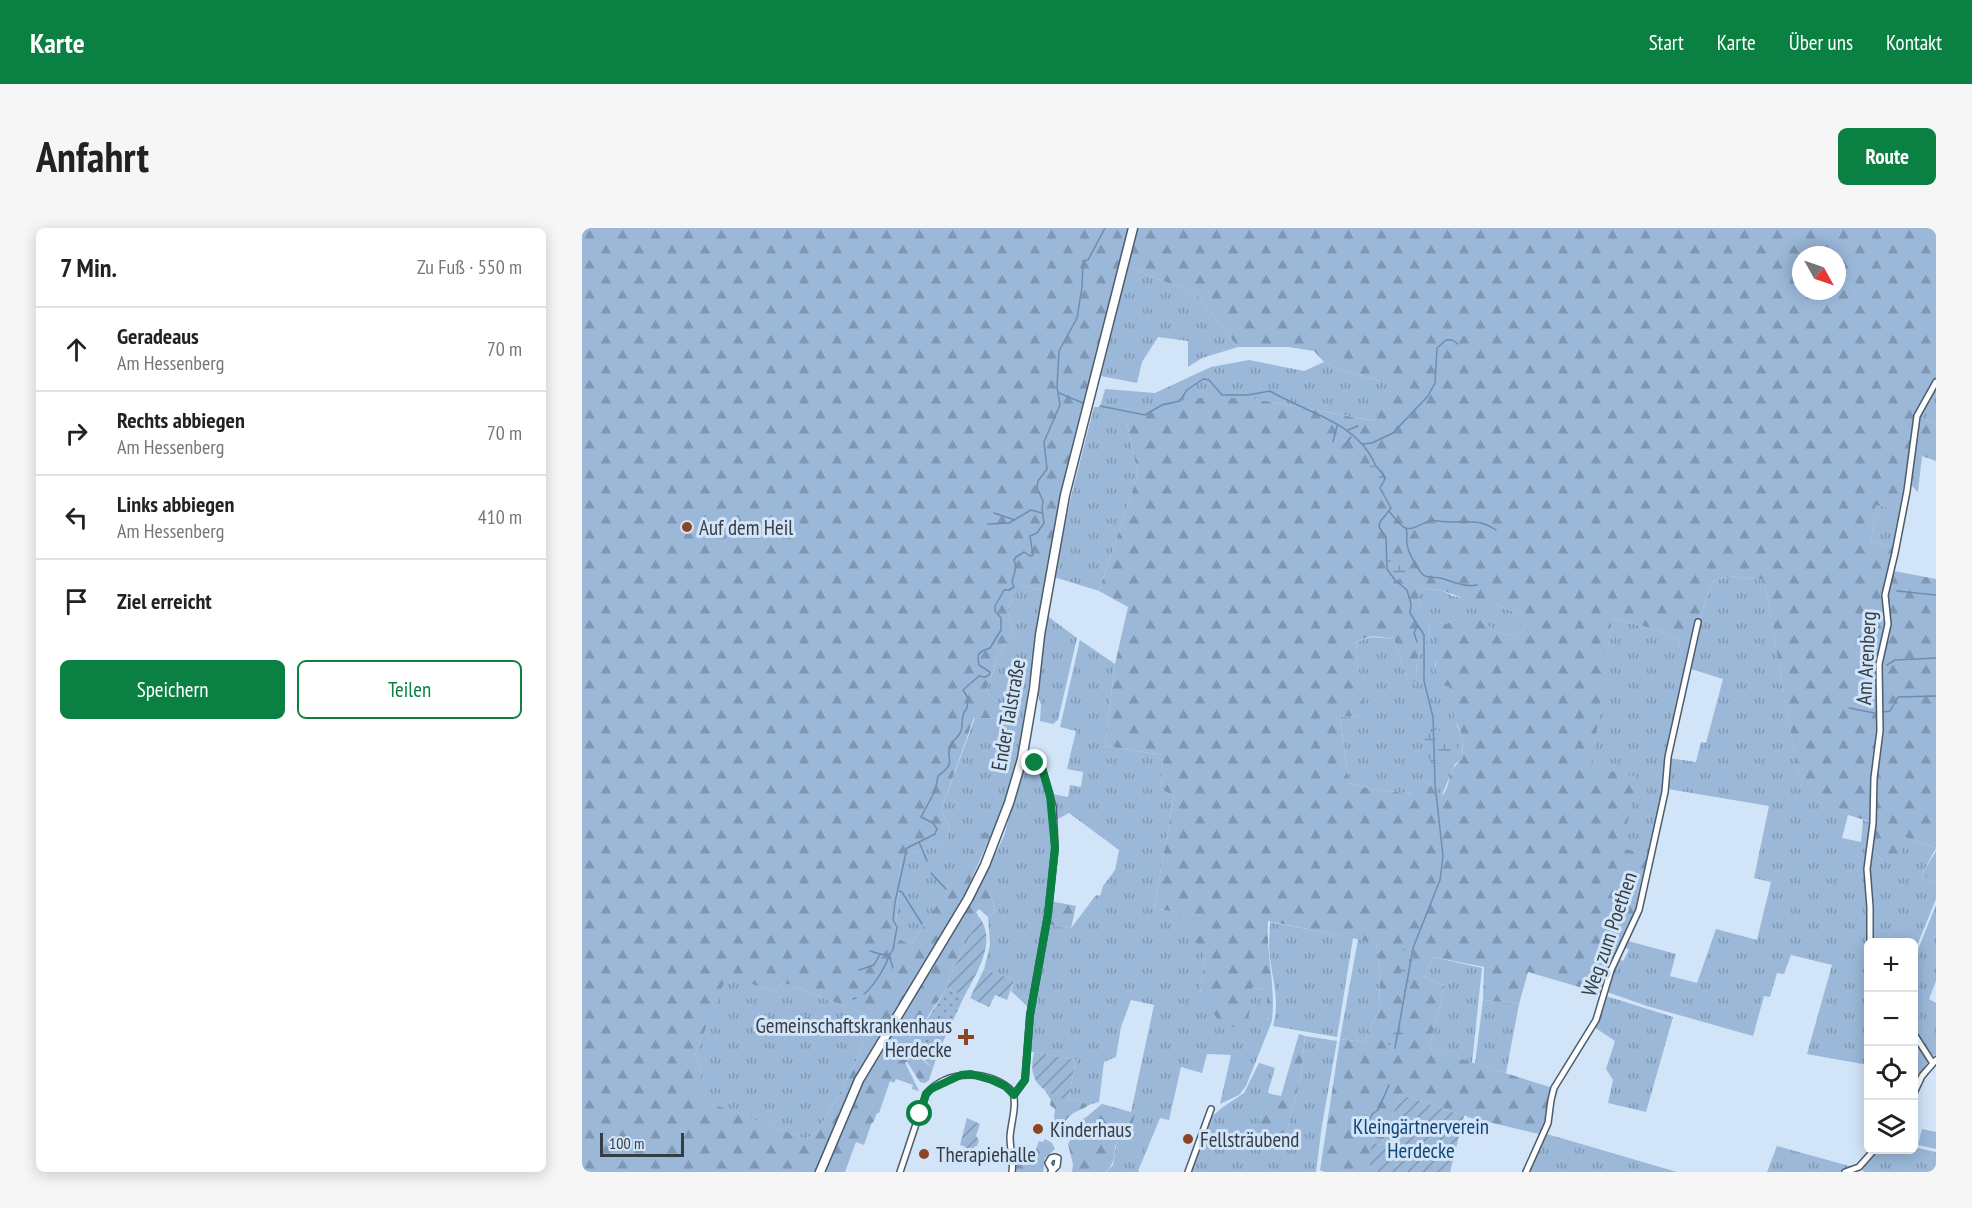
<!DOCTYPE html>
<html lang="de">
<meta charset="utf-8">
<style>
:root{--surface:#fff;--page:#f6f6f6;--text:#222;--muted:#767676;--line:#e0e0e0;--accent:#0b8043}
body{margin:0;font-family:"PT Sans Narrow",sans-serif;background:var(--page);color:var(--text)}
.controls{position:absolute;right:18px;bottom:18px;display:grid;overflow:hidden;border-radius:9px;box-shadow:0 3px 15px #0003}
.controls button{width:54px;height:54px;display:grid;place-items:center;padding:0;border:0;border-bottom:2px solid var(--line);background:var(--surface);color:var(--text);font:30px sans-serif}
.compass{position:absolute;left:1210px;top:18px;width:54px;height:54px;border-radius:50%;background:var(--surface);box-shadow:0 3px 15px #0003;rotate:130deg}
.scale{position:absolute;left:18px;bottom:15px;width:84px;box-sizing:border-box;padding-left:6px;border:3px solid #363d45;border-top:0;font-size:16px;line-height:21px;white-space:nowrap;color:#363d45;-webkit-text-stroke:4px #d2e4f8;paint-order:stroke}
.stop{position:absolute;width:18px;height:18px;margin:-14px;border:4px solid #0b8043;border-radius:50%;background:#fff}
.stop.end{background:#0b8043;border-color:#fff;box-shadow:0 2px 6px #0008}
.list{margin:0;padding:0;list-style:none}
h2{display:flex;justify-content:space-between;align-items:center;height:78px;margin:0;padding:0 24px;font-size:26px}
h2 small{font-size:20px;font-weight:400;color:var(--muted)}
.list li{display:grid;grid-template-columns:39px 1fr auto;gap:18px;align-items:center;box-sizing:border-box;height:84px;padding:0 24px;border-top:2px solid var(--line)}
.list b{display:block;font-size:22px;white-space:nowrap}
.list p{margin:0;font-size:20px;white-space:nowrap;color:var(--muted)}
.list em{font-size:20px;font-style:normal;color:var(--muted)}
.actions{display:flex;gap:12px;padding:18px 24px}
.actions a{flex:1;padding:14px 0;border:2px solid var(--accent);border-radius:9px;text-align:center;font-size:21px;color:var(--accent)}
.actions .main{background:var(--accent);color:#fff}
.icon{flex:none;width:33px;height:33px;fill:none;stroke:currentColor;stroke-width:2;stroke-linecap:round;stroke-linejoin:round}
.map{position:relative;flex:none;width:1354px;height:944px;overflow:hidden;border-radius:9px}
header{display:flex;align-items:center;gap:36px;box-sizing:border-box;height:84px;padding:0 30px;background:var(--accent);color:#fff}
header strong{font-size:28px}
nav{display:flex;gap:33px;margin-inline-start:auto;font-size:21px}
.intro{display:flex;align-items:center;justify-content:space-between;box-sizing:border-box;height:144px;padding:0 36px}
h1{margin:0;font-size:42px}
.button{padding:15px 27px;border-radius:9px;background:var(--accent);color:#fff;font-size:21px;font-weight:700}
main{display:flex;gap:36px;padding:0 36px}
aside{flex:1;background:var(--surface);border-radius:9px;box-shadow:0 3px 15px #0003}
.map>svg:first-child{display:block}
.grass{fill:url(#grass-tufts)}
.forest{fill:url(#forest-firs);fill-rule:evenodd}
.wetland{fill:url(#wetland-marsh)}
.park{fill:url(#park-dots)}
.garden{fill:url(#garden-furrows)}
.pitch{fill:#9bb8d9}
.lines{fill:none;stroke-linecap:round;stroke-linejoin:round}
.stream{stroke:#6d8db1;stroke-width:1.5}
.street-casing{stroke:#4d5c6c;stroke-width:8}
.secondary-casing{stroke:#4d5c6c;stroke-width:11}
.street{stroke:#fff;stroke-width:5}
.secondary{stroke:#fff;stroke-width:8}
.route{stroke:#0b8043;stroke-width:8}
.poi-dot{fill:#8c4424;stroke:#d2e4f8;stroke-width:2}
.labels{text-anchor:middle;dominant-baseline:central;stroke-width:6;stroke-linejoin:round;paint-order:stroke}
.poi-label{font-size:21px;fill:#363d45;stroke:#d2e4f8;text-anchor:start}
.street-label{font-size:21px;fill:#363d45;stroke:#d2e4f8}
.park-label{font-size:21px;fill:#124473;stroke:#d2e4f8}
</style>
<header>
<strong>Karte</strong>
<nav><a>Start</a><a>Karte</a><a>Über uns</a><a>Kontakt</a></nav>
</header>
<div class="intro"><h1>Anfahrt</h1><a class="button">Route</a></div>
<main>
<aside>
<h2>7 Min.<small>Zu Fuß · 550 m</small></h2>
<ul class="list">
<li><svg class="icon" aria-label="ahead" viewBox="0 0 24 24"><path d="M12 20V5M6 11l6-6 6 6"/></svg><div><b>Geradeaus</b><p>Am Hessenberg</p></div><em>70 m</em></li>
<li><svg class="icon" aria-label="right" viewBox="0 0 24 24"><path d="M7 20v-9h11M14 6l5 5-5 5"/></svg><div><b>Rechts abbiegen</b><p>Am Hessenberg</p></div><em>70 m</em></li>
<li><svg class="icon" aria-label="left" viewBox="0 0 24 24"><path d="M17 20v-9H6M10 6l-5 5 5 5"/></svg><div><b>Links abbiegen</b><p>Am Hessenberg</p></div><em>410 m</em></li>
<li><svg class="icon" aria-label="arrive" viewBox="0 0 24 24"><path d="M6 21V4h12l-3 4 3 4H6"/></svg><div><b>Ziel erreicht</b></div></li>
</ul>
<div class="actions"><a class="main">Speichern</a><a>Teilen</a></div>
</aside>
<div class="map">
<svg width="1354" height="944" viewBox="0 0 1354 944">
<defs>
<pattern id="grass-tufts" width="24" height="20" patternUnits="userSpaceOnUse" patternTransform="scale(1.5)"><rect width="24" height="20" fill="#9bb8d9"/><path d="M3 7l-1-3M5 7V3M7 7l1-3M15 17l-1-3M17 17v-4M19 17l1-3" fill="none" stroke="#7f97b2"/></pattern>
<pattern id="forest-firs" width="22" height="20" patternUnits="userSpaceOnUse" patternTransform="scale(1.5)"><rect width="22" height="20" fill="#9bb8d9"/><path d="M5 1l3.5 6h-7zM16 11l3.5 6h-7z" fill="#7f97b2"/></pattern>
<pattern id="wetland-marsh" width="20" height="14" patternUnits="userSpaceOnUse" patternTransform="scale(1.5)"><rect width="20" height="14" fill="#9bb8d9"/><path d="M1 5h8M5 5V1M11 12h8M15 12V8" fill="none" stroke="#7f97b2"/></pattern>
<pattern id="park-dots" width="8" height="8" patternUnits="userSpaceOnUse" patternTransform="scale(1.5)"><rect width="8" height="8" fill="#9bb8d9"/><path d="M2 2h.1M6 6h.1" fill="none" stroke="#7f97b2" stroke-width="1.8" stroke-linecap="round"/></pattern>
<pattern id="garden-furrows" width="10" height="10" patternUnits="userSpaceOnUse" patternTransform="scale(1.5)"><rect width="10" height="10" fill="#9bb8d9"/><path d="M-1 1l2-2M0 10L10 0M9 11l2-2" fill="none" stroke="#7f97b2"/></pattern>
</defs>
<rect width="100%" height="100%" fill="#d2e4f8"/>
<g class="grass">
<polygon points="546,39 614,66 656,119 620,130 606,139 606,113 576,109 560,134 555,155 519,148"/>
<polygon points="667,132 722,143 742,134 763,143 806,155 794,193 673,171 542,181 556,246 517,363 472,349 489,269 512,179 518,179 523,161 573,165 629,139"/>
<polygon points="1348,157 1354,157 1354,197 1335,187"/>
<polygon points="1321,272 1313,319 1289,313 1294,276"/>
<polygon points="1149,348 1182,352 1219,560 1266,587 1260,610 1279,614 1281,592 1288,594 1286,837 1225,826 1250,737 1209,727 1202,746 1195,745 1188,769 1182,768 1171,808 1065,778 1025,764 1036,730 1041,733 1047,722 1043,719 1046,713 1094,726 1088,748 1115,755 1134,701 1175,712 1189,654 1172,650 1187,578 1086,561 1087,530 1114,534 1119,514 1124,515 1141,451 1109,441 1116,394 1131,353"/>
<polygon points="440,357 461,363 436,530 424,573 409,607 402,605 329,717 313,709 319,631 363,613 368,601 359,582 393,490 420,491 420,479 404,463 418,424 432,403 425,382"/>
<path d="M840 360 859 362 871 368 913 376 939 387V408L933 409 913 403 897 391H881L874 396 857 416 853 436 854 443 860 455 869 459 875 498 881 509 880 531 873 536 860 567 853 563 846 554 839 553 832 566 789 561 767 555 758 489 781 487 774 415C788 406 796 410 812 411L826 452H834C835 438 833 425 845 417L848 394 841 385 835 363Z"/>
<polygon points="464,387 495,410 476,492 471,496 458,493 459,477 454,461"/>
<polygon points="1030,390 1076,402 1096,412 1101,431 1105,434 1087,514 1080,571 1068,627 1039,620 1009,539"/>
<polygon points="498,412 533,436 523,518 581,527 579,561 592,568 572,680 614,688 624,720 618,765 670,759 685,763 685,789 690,793 664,858 657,867 638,876 649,827 625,826 620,845 599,839 587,892 578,890 556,943 558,944 524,944 531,937 535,912 552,887 549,884 572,777 549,772 539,799 534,829 522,834 517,874 506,877 492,870 486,873 494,832 446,823 465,696 489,700 514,667 518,668 521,658 533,642 537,622 487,585 472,593 470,566 486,569 488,557 499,559 501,544 485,541 494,503 478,499"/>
<path d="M443 535C446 535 449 534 452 536 460 538 461 548 463 555 483 628 460 707 447 780L429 763 432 752 402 741 408 717 406 689 413 684 408 665 413 649 407 639 422 608Z"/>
<polygon points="1322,609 1354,620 1340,646 1354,656 1354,671 1332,725 1332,714 1290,714 1286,641 1290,622 1300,632"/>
<polygon points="1354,677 1354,753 1347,771 1354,775 1354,829 1349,826 1332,800 1332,731"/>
<path d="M688 694 771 710 755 809 691 798C699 768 688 747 687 718 687 710 688 702 688 694Z"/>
<polygon points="776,711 794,714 798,744 797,782 782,814 758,811"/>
<polygon points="851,729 900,740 890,835 847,821 863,758 842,749"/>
<polygon points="144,746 194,765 200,754 286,787 279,821 268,847 235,904 224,911 111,869 120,844 113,827"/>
<polygon points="1024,768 1091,789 1064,884 1026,875 1031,852 1024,841 1033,813 1012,799"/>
<polygon points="901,772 937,776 924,845 893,836"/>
<polygon points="723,808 755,813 740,897 734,944 607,944 628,890 641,879 662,865 677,835 693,840 673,909 701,917 719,849"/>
<polygon points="1332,809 1346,833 1339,846 1332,845"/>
<polygon points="965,906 1095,944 947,944"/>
<polygon points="1195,918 1271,939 1257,944 1185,944"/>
<polygon points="1332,919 1354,924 1354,944 1282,944 1279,940 1294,922 1332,922"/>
</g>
<g class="forest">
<path d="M0 0H547L478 267 461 363 440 357 425 382 432 403 418 424 404 463 420 479V491L392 490 359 582 368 601 363 613 319 631 313 709 329 717 402 604 409 607 382 668 274 851 234 944H0ZM145 747 194 765 200 754 286 787 279 821 268 847 235 904 224 911 112 869 120 844 113 827Z"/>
<path d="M553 0H1354V157H1348L1335 187 1354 197V233L1340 228 1336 264 1326 254 1321 272 1311 281 1294 277 1289 313 1313 319 1317 322 1312 343 1354 351V620L1322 609 1319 635 1300 632 1290 622 1293 595 1266 587 1219 561 1182 352 1149 348 1131 353 1116 394H1114L1105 434 1101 431 1096 412 1076 402 1030 390 1010 539 1055 549 1040 620 1068 627 1056 682 1021 766 946 744 937 776 901 772 902 739 851 729 842 749 863 758 847 821 971 860 961 907 885 889 884 887 882 888 818 866 800 917 790 914 795 940 794 944H743L738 942 758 811 782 814 797 782 798 744 794 715 686 693C684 728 694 758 690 793L685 789V763L670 759 665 803 638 795 618 765 624 720 608 712 613 688 572 680 592 568 579 561 581 527 523 518 533 436 546 379 517 363 556 246 542 181 625 169 673 171 793 193 806 155 763 143 742 134 732 123 707 119H656L614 66 546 39ZM1219 27H1255V63H1219ZM840 360 859 362 878 369 880 377C893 383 901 383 913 376L939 387V407L933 409 913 403 897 391H881L877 388 874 395H866L860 398C857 413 847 444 860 455 862 458 866 458 869 460L872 490 881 509 880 531C864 544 870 554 861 567L853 563 846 554 839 553 831 566 789 561 767 555 758 489 782 487 774 415C787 405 797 409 812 411L826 452 831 455 834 452C835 438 833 425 845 417L848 394 847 387 841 384 835 363Z"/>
<polygon points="1354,623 1354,656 1340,646"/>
<path d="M407 639 414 649 408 665 413 684 406 689 397 681 394 684 397 689 365 754V760C355 776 327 808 338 827 340 833 347 837 351 840L347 852 343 855 338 854 325 834H323L337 863 330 861 331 857 314 851 312 855 308 853 297 885H295L291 895 290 894 282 917 274 914 263 944H243L282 854Z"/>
<polygon points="468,673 494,678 489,700 465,696"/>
<polygon points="717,806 723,808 719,849 701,917 673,909 685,865 699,868"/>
<path d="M464 862 486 873 492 870 506 877C501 882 495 882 489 887 482 892 480 902 476 910L470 907 473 881 468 877 469 872 463 863Z"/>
<path d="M520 876 549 884 553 887C548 906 544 899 536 912 529 923 537 931 524 944H490L491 936 486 916 498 894 495 892 503 890Z"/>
<polygon points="463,911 470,915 473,921 463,930 461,944 433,944 434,928 445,926 452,927 457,913 461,914"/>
</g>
<g class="wetland">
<path d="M791 236C805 247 801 247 803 264L801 266 789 251 787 240Z"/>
<polygon points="812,327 821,328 826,339 824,347 814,353 808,350 803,340 806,331"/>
<path d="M852 502C869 504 877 511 875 529L865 537C847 535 838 527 843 509Z"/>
<path d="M823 715 831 720C831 736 830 749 824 764L822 765C818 749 819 731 823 715Z"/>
<polygon points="809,786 825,792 817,819 806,818"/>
</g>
<path class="park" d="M365 760 382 769 357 822 351 840C339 830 333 823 336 806Z"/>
<g class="garden">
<path d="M397 689C416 713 394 746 382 769L365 760V754Z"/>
<polygon points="402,741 432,752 425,772 413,767 407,779 388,770"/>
<path d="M452 824 494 832 486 873C459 863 445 854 452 824Z"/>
<polygon points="818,866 882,888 868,944 794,944 795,940 787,936 790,914 800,917"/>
<polygon points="385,890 398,896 394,908 397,912 395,918 391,919 394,921 392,927 382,923 384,919 378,917"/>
</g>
<polygon class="pitch" points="1340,901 1354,904 1354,921 1336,917"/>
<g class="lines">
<g class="stream">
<polyline points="477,165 501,175"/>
<path d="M518 178 563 187 580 177 598 173 605 162 621 151 627 152 640 167H666L688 163C724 185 774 193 793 236 796 242 801 244 803 251L798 260 809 280 798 294 797 299 804 309 805 341 813 352 825 362 829 376 828 385 842 407V453L851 489 853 556 861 628 858 652 831 720 813 820"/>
<polyline points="766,202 776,198"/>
<polyline points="751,214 755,198"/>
<polyline points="781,216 790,215 811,205 846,168 853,155 855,120 864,112 870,112 876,116"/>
<polyline points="760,220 769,209"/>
<path d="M807 283C827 309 825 301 850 292 874 298 892 287 914 302"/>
<polyline points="412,285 433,292"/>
<polyline points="406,296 427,295 449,282 460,285"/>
<path d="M824 301C826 307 824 309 825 315 825 323 837 345 843 348 849 350 857 349 862 351 874 355 883 359 895 357"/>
<polyline points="1315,363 1354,367"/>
<polyline points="835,398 832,405 835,414"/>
<polyline points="1305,437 1313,432 1354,430"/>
<polyline points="1267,480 1292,485"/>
<polyline points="1301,484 1308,483 1316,469 1354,468"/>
<polyline points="337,614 345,633"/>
<polyline points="349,645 364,661"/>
<polyline points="317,663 320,664 340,696"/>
<polyline points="288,723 298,726"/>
<polyline points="308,730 311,740"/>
<polyline points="277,742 292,737 298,726 305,727"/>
<path d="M282 766C288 762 299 746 302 739 306 733 306 727 311 722L315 699 311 692 313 674 325 620 353 606 355 601 351 595 339 589 353 563 356 548C376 533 363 533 368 519 370 513 377 509 379 503 382 494 378 488 385 480L386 470 381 462 397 448 403 449 407 447 408 444 397 437C394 424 398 424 408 420L419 402V390L413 383V378L422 362H427L432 359 430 354 434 339 432 332 434 329 442 324 448 328 451 327 448 308 455 305 462 295 460 281 461 273 455 260 456 253 465 241 462 214 478 177 475 159 477 123 495 90 500 59 501 33 506 32 523 0"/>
<polyline points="271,771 274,770"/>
<polyline points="788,891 790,886 796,882 807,857"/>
</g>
<defs>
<g id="street">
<polyline points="1288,714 1288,679 1285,641 1291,595 1292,550 1298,503 1297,436 1306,396 1303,367 1313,325 1325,263 1335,188 1354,154"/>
<polyline points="1332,806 1350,834"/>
<polyline points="1332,865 1340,848 1354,832"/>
<polyline points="432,867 443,852 448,787 466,686 473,620 471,579 460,540 453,535 440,531"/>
<path d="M318 944 344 866C366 841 408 841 431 864 435 879 429 894 428 909 428 922 432 932 430 944"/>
<polyline points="469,944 475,938 476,930 473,929 469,930 466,935 470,942"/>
<polyline points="606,944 629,881"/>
<polyline points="944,944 966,895 969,872 972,860 1014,792 1029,742 1057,682 1083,564 1086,529 1116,394"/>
<polyline points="1263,944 1277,939 1292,922"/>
</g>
<polyline id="secondary" points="238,944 277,852 386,671 403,637 427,575 440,531 452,461 458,407 483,267 551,0"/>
</defs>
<use href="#street" class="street-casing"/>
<use href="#secondary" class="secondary-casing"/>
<use href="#street" class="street"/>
<use href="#secondary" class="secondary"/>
</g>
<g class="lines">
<polyline class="route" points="338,886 344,866 349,861 379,847 389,846 410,852 423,858 432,867 443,852 448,787 466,686 473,620 468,567 460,540 453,535"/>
</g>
<g class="poi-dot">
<circle cx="105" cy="299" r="6"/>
<path d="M381 800h6v6h6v6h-6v6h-6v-6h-6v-6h6z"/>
<circle cx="456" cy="901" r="6"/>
<circle cx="606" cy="911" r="6"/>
<circle cx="342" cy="926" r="6"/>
</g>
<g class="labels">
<g class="poi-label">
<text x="117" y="299">Auf dem Heil</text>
<text x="370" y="797" text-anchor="end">Gemeinschaftskrankenhaus<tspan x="370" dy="24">Herdecke</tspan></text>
<text x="468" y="901">Kinderhaus</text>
<text x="618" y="911">Fellsträubend</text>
<text x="354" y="926">Therapiehalle</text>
</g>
<g class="street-label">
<text transform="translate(1284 430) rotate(-87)">Am Arenberg</text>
<text transform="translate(426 487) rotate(-80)">Ender Talstraße</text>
<text transform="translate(1027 706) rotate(-71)">Weg zum Poethen</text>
</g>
<g class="park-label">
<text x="839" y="898">Kleingärtnerverein<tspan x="839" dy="24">Herdecke</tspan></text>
</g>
</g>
</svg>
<div class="controls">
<button>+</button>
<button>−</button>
<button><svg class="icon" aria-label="locate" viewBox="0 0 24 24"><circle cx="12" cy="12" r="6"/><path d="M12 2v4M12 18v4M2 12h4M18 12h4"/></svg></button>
<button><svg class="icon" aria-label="layers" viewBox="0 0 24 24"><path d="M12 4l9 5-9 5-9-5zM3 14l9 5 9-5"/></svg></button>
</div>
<svg class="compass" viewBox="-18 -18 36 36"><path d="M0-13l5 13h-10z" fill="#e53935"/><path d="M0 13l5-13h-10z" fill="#767676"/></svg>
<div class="scale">100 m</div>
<div class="stop" style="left:338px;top:886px"></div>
<div class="stop end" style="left:453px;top:535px"></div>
</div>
</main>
